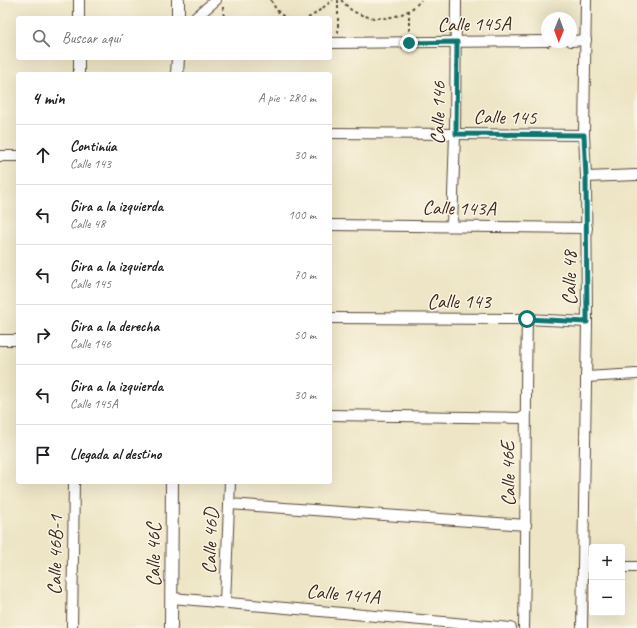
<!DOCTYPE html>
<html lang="es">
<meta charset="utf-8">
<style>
:root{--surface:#fff;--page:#f6f6f6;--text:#202124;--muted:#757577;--line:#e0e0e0}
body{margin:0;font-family:Caveat,sans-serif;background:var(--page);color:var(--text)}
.controls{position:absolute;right:12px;bottom:12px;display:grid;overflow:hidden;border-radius:4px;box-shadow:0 4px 16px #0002}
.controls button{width:36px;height:36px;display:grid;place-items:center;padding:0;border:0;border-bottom:1px solid var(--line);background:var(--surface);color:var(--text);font:20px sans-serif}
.compass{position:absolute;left:541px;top:12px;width:36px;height:36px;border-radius:50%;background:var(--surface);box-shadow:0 4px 16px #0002;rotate:181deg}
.stop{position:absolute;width:12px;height:12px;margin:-9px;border:3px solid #0f766e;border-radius:50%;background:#fff}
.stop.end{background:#0f766e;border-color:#fff;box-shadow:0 1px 4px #0008}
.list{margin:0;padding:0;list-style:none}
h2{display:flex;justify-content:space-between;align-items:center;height:52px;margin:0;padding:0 16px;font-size:17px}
h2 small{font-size:13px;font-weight:400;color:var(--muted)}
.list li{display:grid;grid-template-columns:26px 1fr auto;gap:12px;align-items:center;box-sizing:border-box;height:60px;padding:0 16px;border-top:1px solid var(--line)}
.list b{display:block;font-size:15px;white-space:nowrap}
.list p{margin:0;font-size:13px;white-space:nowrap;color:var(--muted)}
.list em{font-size:13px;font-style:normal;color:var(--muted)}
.icon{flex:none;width:22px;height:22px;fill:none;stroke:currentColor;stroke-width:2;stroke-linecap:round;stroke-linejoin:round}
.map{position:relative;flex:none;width:637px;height:628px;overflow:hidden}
.search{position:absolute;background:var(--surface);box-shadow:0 4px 16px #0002;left:16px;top:16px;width:316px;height:44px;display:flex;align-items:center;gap:10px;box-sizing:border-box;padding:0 14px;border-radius:4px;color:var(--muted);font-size:15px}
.panel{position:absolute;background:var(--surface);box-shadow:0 4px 16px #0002;left:16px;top:72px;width:316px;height:412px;border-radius:4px}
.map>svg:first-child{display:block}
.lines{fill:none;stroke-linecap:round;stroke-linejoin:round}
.minor-casing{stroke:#564637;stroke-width:12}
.tertiary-casing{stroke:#564637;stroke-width:14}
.path{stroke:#564637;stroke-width:2;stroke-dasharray:3 3;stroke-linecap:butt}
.minor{stroke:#fff;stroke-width:10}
.tertiary{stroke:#fff;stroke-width:12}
.route{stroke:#0f766e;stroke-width:5}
.labels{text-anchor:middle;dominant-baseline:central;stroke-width:3;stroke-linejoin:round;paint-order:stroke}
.street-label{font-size:20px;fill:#3b2a1e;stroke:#fcf5e5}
</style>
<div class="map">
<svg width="637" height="628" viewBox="0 0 637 628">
<rect width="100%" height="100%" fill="#fcf5e5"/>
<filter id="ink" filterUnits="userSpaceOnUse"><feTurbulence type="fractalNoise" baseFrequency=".025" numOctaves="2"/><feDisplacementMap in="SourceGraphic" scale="8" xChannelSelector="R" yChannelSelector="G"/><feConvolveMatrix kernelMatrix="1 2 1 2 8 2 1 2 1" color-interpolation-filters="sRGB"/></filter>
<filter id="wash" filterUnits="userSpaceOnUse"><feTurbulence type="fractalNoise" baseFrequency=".012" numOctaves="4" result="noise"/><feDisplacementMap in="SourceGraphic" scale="16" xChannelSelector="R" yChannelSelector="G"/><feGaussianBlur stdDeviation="0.9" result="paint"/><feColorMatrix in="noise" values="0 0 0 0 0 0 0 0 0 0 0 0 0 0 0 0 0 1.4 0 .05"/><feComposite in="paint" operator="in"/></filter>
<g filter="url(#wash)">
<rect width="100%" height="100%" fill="#ede5c5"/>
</g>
<g filter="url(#ink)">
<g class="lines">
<defs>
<g id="minor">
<polyline points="79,18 79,0"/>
<polyline points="195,18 216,0"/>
<polyline points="571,41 586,40"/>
<polyline points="330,43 547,41"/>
<polyline points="79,74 79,58"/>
<polyline points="330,133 584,135"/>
<polyline points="0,156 18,156"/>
<polyline points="586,177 637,175"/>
<polyline points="330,225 587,228"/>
<polyline points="452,226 455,134 456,0"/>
<polyline points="330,318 527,319 587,322"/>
<polyline points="0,340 18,340"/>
<polyline points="586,377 637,374"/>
<polyline points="330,415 525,418"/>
<polyline points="229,504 526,525"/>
<polyline points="622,567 637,567"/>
<polyline points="172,598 511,628"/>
<polyline points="225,602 230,482"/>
<polyline points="72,628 74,482"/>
<path d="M524 628C526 525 525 422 527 319"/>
<polyline points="582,628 587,322 586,177 584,135 586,0"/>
</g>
<g id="tertiary">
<polyline points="178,18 178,0"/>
<polyline points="177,74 178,58"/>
<polyline points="171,628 172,482"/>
</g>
</defs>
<use href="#minor" class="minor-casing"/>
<use href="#tertiary" class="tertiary-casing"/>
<g class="path">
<path d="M271 0C275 8 278 14 287 18"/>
<path d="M341 0C344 3 347 6 350 9 371 24 405 20 421 0"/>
<polyline points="223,7 224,18"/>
<polyline points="409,10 409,33"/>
<polyline points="308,18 312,16 333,0"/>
<polyline points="338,33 338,0"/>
</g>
<use href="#minor" class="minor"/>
<use href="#tertiary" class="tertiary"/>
</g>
</g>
<g class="lines" filter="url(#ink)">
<polyline class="route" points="409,43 457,42 456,134 584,135 586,177 587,322 527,319"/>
</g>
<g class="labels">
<g class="street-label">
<text transform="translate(474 24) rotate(-1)">Calle 145A</text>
<text transform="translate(438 113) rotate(-89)">Calle 146</text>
<text transform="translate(505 117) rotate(1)">Calle 145</text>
<text transform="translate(459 208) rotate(1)">Calle 143A</text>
<text transform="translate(569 278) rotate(-90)">Calle 48</text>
<text x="459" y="301">Calle 143</text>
<text transform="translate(508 474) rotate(-91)">Calle 46E</text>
<text transform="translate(210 541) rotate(-88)">Calle 46D</text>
<text transform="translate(55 555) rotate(-89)">Calle 46B-1</text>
<text transform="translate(153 555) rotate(-90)">Calle 46C</text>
<text transform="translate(343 594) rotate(5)">Calle 141A</text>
</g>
</g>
</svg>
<div class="controls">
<button>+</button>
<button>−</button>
</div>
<svg class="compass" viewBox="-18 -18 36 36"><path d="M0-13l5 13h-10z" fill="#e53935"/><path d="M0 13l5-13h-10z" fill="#757577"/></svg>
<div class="stop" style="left:527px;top:319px"></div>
<div class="stop end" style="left:409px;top:43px"></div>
<div class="search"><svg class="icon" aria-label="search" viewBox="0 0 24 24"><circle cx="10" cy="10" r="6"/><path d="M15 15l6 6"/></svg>Buscar aquí</div>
<section class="panel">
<h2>4 min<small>A pie · 280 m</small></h2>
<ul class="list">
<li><svg class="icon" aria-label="ahead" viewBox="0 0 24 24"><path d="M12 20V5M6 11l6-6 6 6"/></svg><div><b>Continúa</b><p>Calle 143</p></div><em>30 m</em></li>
<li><svg class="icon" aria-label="left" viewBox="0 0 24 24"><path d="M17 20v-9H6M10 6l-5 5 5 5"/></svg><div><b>Gira a la izquierda</b><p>Calle 48</p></div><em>100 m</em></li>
<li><svg class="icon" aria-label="left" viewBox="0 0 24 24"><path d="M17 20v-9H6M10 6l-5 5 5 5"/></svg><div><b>Gira a la izquierda</b><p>Calle 145</p></div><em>70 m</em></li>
<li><svg class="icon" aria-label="right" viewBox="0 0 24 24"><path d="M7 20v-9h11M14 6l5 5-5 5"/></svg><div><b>Gira a la derecha</b><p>Calle 146</p></div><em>50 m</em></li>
<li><svg class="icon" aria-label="left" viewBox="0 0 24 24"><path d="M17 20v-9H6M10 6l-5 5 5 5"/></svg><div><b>Gira a la izquierda</b><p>Calle 145A</p></div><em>30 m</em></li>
<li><svg class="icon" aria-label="arrive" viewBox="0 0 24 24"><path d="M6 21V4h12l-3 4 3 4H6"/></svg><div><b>Llegada al destino</b></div></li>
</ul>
</section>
</div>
